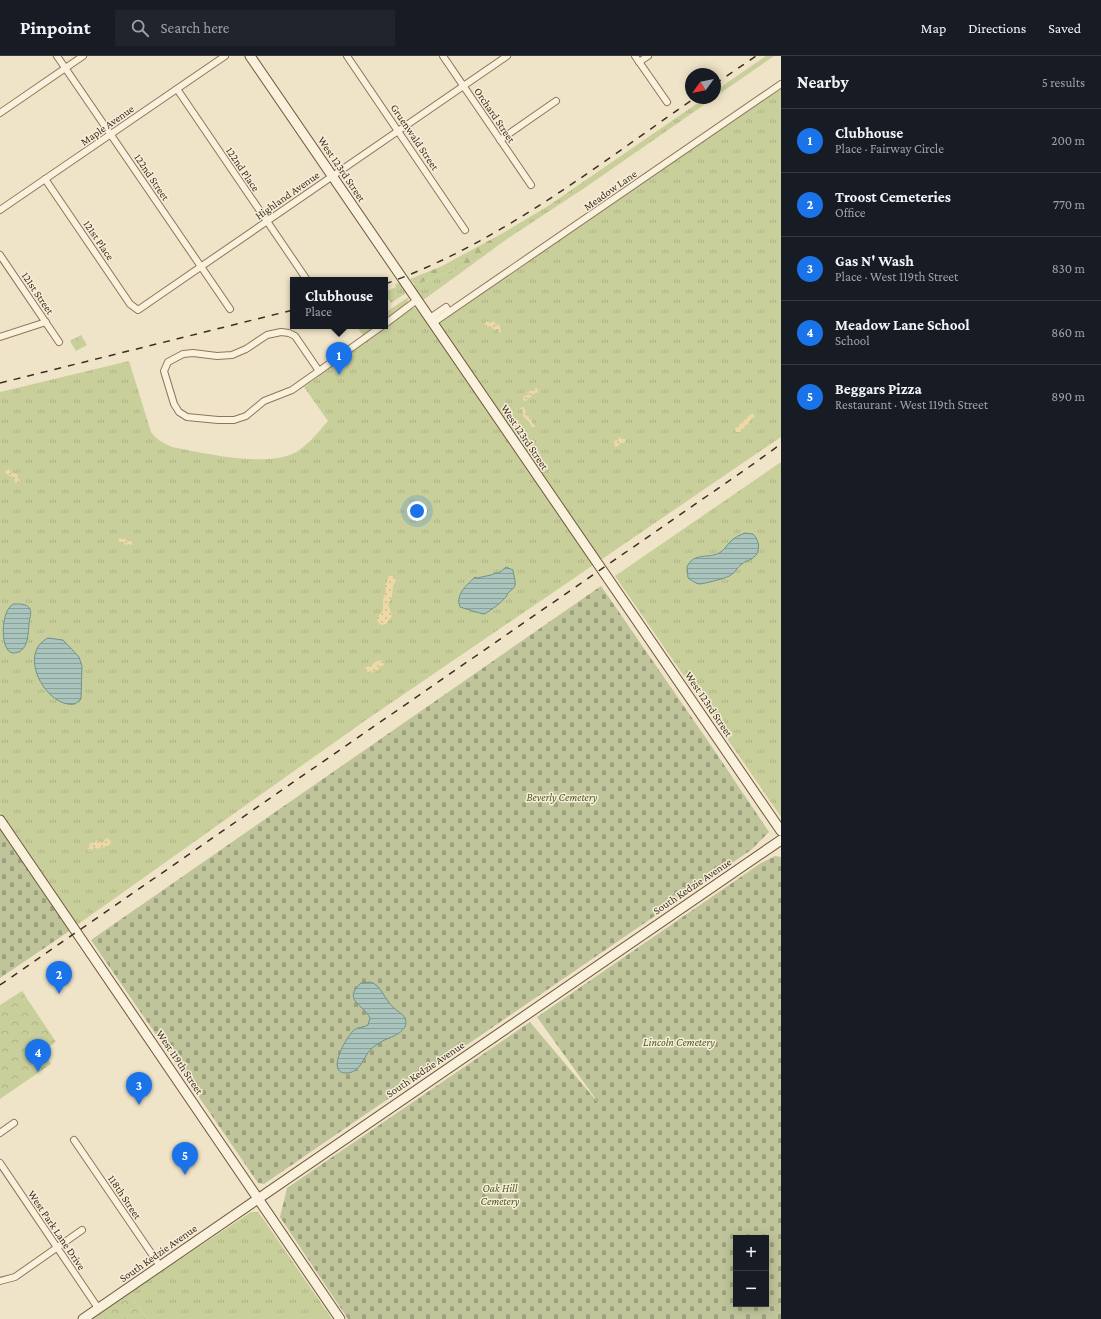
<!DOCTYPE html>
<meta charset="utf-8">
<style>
:root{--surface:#171b24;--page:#20242c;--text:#f1f3f6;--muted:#9ea1a6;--line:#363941;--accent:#1a73e8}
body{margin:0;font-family:"Crimson Pro",serif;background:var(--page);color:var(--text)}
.controls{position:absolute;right:12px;bottom:12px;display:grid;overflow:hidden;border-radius:0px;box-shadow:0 2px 10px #0003}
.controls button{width:36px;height:36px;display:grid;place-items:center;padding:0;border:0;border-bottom:1px solid var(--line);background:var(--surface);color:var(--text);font:20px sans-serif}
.compass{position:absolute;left:685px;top:12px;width:36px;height:36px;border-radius:50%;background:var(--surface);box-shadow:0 2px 10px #0003;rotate:237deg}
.you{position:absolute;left:417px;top:455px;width:14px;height:14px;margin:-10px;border:3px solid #fff;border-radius:50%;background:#1a73e8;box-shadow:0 0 0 6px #1a73e833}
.badge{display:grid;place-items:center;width:26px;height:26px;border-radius:50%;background:var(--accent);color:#fff;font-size:13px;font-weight:700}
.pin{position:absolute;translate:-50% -33px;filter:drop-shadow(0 1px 2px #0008)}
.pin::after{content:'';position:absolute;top:21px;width:14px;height:12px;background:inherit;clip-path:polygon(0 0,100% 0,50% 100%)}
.popup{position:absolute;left:290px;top:221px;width:98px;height:52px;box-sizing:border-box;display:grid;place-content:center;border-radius:0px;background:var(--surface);filter:drop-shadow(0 1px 3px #0005);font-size:13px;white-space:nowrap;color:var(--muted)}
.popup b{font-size:15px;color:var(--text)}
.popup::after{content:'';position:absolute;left:50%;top:100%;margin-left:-8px;border:8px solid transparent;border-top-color:var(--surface)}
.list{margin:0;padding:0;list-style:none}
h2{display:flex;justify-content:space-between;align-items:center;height:52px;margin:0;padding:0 16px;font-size:17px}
h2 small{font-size:13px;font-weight:400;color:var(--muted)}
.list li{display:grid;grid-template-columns:26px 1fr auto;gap:12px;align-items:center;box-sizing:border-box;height:64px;padding:0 16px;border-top:1px solid var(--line)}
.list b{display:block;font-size:15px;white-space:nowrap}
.list p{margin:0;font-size:13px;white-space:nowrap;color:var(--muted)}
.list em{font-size:13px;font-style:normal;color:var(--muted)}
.icon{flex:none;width:22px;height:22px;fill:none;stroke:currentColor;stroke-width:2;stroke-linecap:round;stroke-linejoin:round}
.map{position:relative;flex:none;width:781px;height:1263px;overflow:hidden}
header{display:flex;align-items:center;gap:24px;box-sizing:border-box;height:56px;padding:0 20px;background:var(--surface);border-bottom:1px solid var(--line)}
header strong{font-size:19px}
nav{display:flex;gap:22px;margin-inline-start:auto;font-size:14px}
.search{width:280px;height:36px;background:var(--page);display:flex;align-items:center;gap:10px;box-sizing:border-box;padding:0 14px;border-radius:0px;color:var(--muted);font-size:15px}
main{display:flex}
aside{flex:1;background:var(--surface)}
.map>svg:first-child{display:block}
.grass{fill:url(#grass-tufts)}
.forest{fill:url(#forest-firs)}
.sand{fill:url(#sand-dots)}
.cemetery{fill:url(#cemetery-stones);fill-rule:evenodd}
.park{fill:url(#park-crowns)}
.water{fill:url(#water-rules);stroke:#6f938a}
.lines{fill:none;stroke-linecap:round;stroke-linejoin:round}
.street-casing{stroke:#8d765c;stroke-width:8}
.secondary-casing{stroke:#6f573f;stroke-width:11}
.street{stroke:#faf1dc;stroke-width:6}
.secondary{stroke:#faf1dc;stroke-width:9}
.rail{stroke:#3d2e20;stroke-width:1.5;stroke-dasharray:7 7;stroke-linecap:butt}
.labels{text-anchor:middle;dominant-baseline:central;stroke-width:3;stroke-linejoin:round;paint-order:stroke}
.street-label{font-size:11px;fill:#3d2e20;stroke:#f7eed8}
.park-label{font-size:11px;font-style:italic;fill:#4d5a26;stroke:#f7eed8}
</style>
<header>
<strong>Pinpoint</strong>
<div class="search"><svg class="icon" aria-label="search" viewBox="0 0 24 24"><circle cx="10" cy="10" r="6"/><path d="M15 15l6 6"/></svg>Search here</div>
<nav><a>Map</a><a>Directions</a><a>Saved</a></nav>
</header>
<main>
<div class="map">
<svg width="781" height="1263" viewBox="0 0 781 1263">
<defs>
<pattern id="grass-tufts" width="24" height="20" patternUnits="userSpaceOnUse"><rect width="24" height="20" fill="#c9cf9b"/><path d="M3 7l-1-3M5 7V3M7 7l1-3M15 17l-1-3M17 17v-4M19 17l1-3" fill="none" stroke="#aeb285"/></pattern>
<pattern id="forest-firs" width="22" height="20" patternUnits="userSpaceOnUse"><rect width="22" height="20" fill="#c9cf9b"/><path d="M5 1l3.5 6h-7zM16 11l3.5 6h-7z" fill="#aeb285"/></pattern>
<pattern id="sand-dots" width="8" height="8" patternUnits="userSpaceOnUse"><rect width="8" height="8" fill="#ecd9a5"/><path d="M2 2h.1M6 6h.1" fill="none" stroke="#cbbb8e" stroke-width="1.8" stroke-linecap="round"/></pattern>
<pattern id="cemetery-stones" width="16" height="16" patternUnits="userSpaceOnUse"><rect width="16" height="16" fill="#bfc49a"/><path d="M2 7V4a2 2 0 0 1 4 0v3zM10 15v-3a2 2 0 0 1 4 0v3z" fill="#9ca07d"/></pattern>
<pattern id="park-crowns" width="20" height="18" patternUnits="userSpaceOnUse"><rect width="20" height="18" fill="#c9cf9b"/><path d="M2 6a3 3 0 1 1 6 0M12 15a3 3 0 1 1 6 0" fill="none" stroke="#aeb285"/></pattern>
<pattern id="water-rules" width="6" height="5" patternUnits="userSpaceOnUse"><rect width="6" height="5" fill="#a9c4bc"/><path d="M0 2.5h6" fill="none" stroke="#8ba098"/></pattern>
</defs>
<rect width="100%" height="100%" fill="#f0e4c8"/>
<g class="grass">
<polygon points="766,0 774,0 715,41 715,35"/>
<path d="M781 32V381L366 664 77 869 0 756V336L129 305 151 376C157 384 163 387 172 391 204 397 270 413 298 395 310 387 319 375 328 365L304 331 367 285 356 270H385L386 271 411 253 415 252 419 255 431 272Z"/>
<polygon points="705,42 714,42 583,133 507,183 503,177 548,150"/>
<polygon points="481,202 422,245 412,230 446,217"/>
<polygon points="400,227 406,237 391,247 387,241 385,241 385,236 396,231 395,228"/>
<polygon points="409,241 407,247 385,263 385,257 404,244"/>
<polygon points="781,406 781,761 615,520"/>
<polygon points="251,1156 258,1156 264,1164 332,1263 147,1263 131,1240 131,1236"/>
</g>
<polygon class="forest" points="503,177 507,183 481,202 446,217 415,229 410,223 442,210"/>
<g class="sand">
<polygon points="486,265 491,267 494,265 496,270 499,268 501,276 499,277 497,273 494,274 491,270 486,271 485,268"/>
<polygon points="536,332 538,334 537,337 532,338 531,341 528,342 526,345 524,345 523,342 524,340 528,339 529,335 533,335"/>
<polygon points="522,351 524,351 527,360 531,362 532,367 535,370 534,371 531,371 530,367 523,360 523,356 520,353"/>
<polygon points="752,357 755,360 754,362 751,363 749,367 740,376 736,376 735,373 739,369"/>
<polygon points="619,381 623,383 625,383 626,385 624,387 620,387 618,390 615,391 614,385 618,384"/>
<polygon points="9,413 11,417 18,418 17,422 20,424 19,427 16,427 12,420 9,420 5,416 6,414"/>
<polygon points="120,482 122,483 125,483 128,485 131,485 133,488 131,489 128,488 125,489 123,486 119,486 118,484"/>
<polygon points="389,520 392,520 396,524 393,531 392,541 388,548 392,560 386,568 381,569 378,566 377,562 383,554 383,544 386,536 385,530"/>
<polygon points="382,604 384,609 379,611 378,615 375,614 374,617 371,615 368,616 366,615 365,613 367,610 372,610 374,606"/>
<polygon points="106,782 109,783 111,785 110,789 106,790 103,792 101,791 98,793 94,791 91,796 88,795 90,787 94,787 97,784 102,787"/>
</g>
<g class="cemetery">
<polygon points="601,530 710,688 769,776 751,794 264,1128 258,1127 91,884"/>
<polygon points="0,771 71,874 0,922"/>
<path d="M775 800 781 801V1263H348L280 1161 287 1132 530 966 600 1049 537 961 761 807ZM736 1182H766V1248H736Z"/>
</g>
<g class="park">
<polygon points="81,279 87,289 76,295 70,285"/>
<polygon points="22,935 56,986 43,995 51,1008 0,1043 0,949"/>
<polygon points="131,1236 131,1240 147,1263 92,1263"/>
</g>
<g class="water">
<path d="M745 477 753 478C760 485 761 496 753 502 749 505 745 505 742 508 737 511 736 516 731 519 728 522 703 528 699 528 695 527 691 524 688 522L687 511C693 497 706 502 717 498 723 496 726 490 731 485 735 481 740 479 745 477Z"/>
<path d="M506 511 513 514C513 518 516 524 515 529 514 533 511 534 509 536 507 538 507 540 506 541 502 546 489 556 484 558 482 558 463 552 460 551 455 538 467 529 475 521L477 522 491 519 495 517H499Z"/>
<path d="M13 548C18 548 27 547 30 553 32 557 29 564 29 568 28 579 28 597 13 597 0 596 0 556 13 548Z"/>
<path d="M48 582 63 584 79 601 82 610 81 643 75 648C47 653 16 598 48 582Z"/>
<path d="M370 926C381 928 385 945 394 952 397 955 403 958 405 962 410 974 394 980 387 983 385 983 373 991 371 993 363 1001 361 1017 346 1017 325 1017 347 980 354 974 357 971 363 972 368 969L370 962C363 948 342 944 361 927Z"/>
</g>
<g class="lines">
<defs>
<g id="street">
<polyline points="57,0 230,253"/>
<polyline points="347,0 465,174"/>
<polyline points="443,0 531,129"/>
<polyline points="635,0 667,46"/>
<polyline points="639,6 648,0"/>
<polyline points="177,33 307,224"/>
<polyline points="0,57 83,0"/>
<polyline points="500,84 556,45"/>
<polyline points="45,123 130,248 138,254 507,0"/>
<polyline points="0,154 225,0"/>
<polyline points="0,199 59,286"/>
<polyline points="430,262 446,251 449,256"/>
<polyline points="433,267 781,28"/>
<polyline points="385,268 417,244"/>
<polygon points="281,276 289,277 295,280 319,315 292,334 264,345 246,360 234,364 218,364 187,361 179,356 174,348 164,315 168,306 183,298 193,297 217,300 232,299 246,293 267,279"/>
<polyline points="0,281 46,266"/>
<polyline points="319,315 382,270"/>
<polyline points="0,1077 14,1067"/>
<polyline points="74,1084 160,1210"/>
<polyline points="0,1107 98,1252"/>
<polyline points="0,1225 15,1221 82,1174"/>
</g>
<g id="secondary">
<polyline points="250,0 781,775"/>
<polyline points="0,764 340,1263"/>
<polyline points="83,1263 781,784"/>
</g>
</defs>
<use href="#street" class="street-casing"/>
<use href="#secondary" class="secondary-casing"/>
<use href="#street" class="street"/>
<use href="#secondary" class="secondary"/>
<g class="rail">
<polyline points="715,28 756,0"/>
<path d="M385 228C500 187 596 110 695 42"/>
<polyline points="0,327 293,254"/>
<polyline points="0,929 749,411 781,388"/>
</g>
</g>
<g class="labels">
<g class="street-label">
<text transform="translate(495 59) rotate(56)">Orchard Street</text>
<text transform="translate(107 69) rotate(-35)">Maple Avenue</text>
<text transform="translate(415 81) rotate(56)">Gruenwald Street</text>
<text transform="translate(243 113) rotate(56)">122nd Place</text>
<text transform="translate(342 113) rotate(56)">West 123rd Street</text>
<text transform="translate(152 121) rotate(56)">122nd Street</text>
<text transform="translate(610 134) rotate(-35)">Meadow Lane</text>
<text transform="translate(287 139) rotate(-35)">Highland Avenue</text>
<text transform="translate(99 184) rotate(56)">121st Place</text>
<text transform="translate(38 237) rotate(56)">121st Street</text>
<text transform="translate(525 381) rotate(56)">West 123rd Street</text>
<text transform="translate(709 648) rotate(56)">West 123rd Street</text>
<text transform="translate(692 830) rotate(-34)">South Kedzie Avenue</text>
<text transform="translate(180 1006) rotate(56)">West 119th Street</text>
<text transform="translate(425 1013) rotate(-34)">South Kedzie Avenue</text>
<text transform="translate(125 1141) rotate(56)">118th Street</text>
<text transform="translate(57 1174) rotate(56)">West Park Lane Drive</text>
<text transform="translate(158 1197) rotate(-35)">South Kedzie Avenue</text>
</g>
<g class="park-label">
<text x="562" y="741">Beverly Cemetery</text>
<text x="679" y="986">Lincoln Cemetery</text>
<text x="500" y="1132">Oak Hill<tspan x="500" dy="13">Cemetery</tspan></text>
</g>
</g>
</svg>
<div class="controls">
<button>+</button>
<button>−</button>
</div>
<svg class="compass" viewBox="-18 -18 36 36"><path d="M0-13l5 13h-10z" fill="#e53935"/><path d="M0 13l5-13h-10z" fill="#9ea1a6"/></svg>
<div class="you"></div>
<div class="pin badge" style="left:339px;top:319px">1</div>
<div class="popup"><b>Clubhouse</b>Place</div>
<div class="pin badge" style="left:59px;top:938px">2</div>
<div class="pin badge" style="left:139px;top:1049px">3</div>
<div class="pin badge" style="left:38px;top:1016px">4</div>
<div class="pin badge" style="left:185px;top:1119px">5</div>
</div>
<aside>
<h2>Nearby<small>5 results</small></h2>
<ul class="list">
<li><span class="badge">1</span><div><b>Clubhouse</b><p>Place · Fairway Circle</p></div><em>200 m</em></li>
<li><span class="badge">2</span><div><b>Troost Cemeteries</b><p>Office</p></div><em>770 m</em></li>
<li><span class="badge">3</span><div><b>Gas N' Wash</b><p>Place · West 119th Street</p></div><em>830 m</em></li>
<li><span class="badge">4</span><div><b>Meadow Lane School</b><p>School</p></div><em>860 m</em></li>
<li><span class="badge">5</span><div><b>Beggars Pizza</b><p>Restaurant · West 119th Street</p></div><em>890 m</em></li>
</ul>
</aside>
</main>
